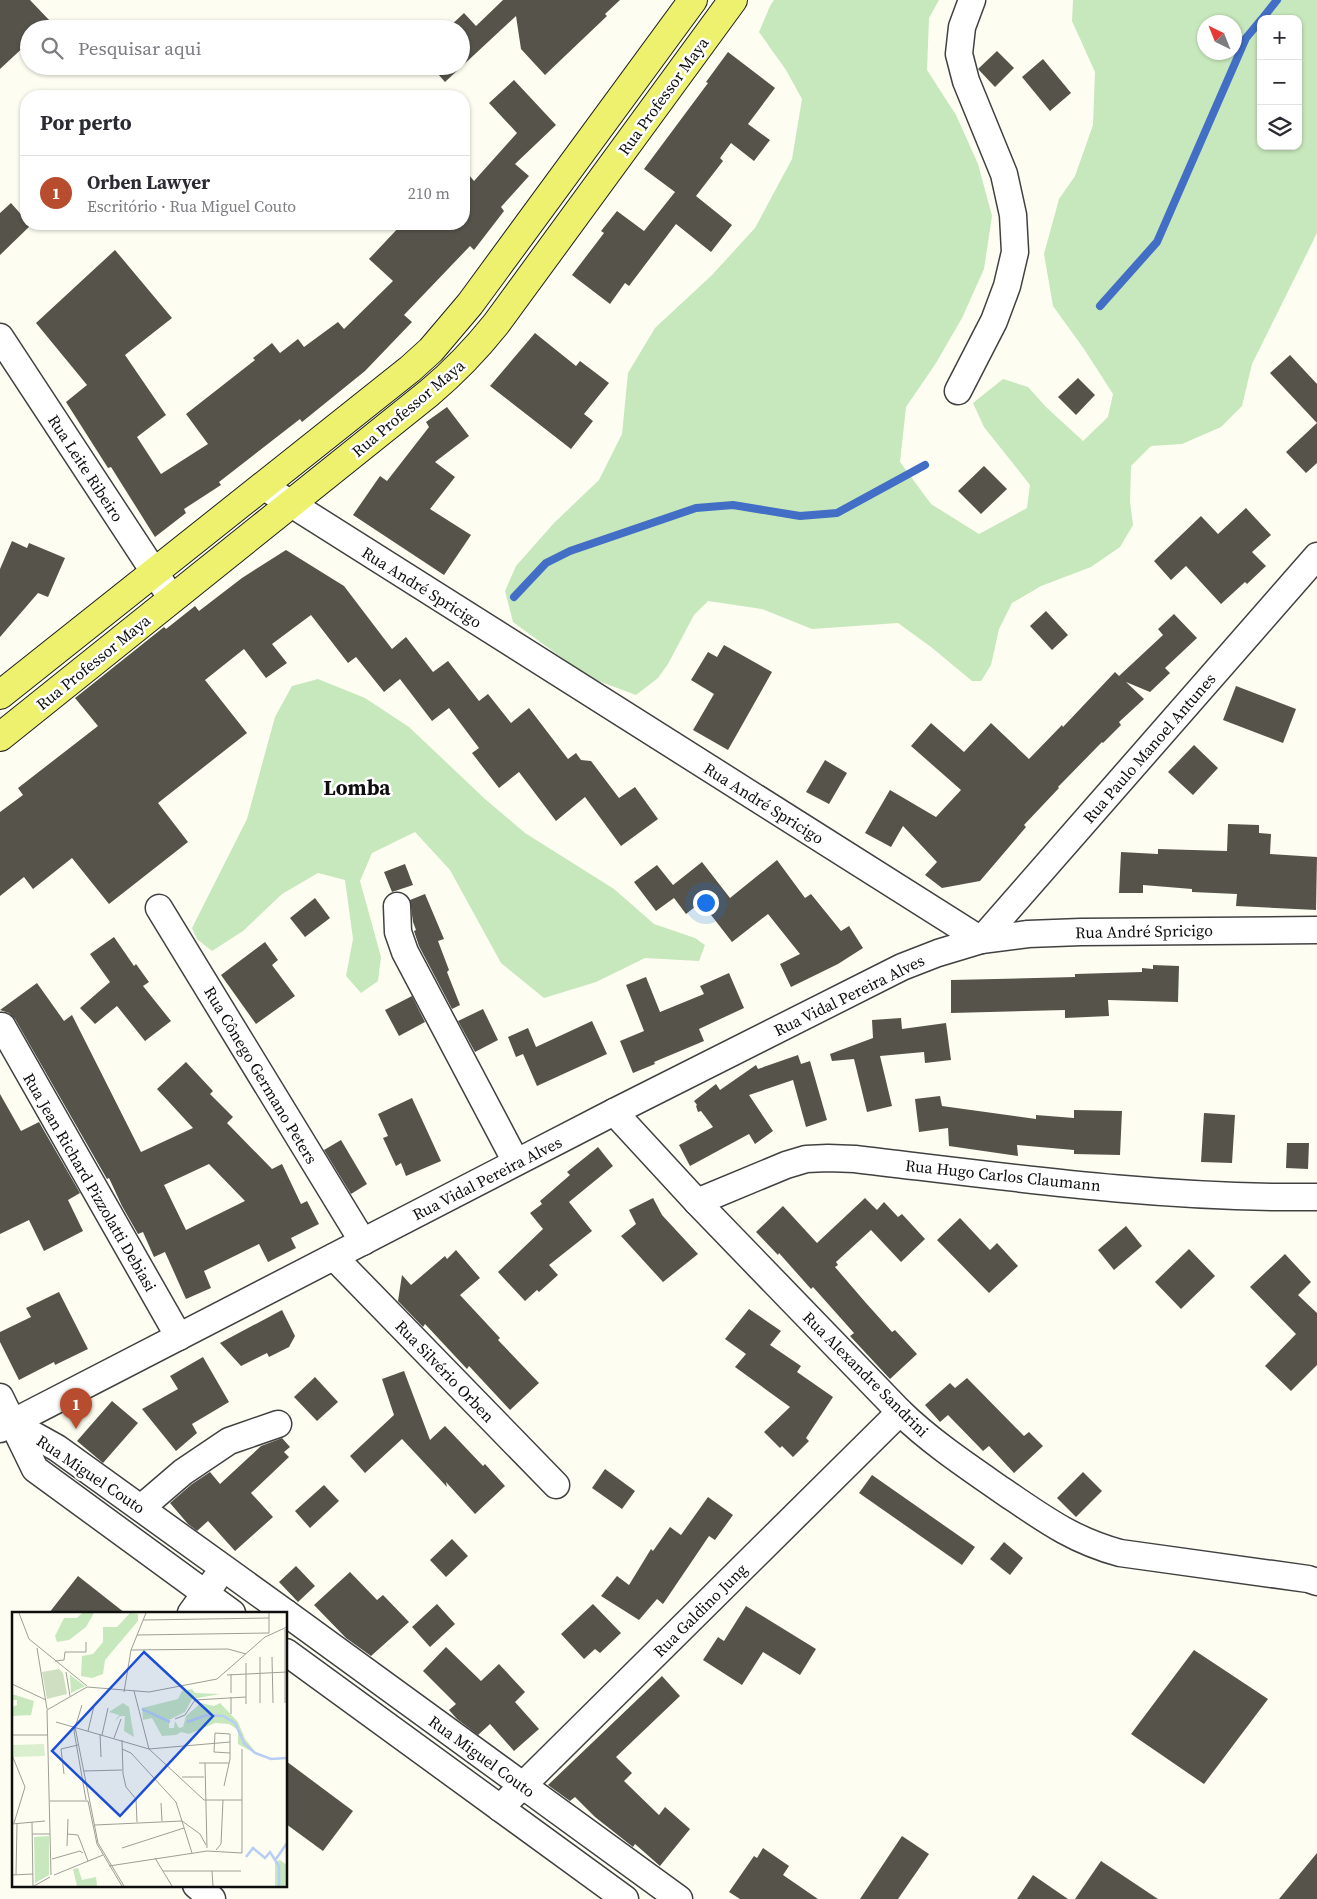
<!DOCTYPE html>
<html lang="pt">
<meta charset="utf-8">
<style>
:root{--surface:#fff;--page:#f7f7f7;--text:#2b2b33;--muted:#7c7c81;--line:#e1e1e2;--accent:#b74c2e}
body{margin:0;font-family:"Source Serif 4",serif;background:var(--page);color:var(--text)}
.controls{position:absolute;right:15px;top:15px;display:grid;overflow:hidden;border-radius:10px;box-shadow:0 1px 4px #0004}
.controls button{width:45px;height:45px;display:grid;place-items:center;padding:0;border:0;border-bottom:1px solid var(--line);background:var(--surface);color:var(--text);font:25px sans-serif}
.compass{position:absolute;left:1197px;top:15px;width:45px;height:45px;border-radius:50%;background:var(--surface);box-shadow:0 1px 4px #0004;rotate:317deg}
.you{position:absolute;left:705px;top:902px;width:18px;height:18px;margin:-12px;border:4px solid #fff;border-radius:50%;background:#1a73e8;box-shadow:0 0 0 8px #1a73e833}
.badge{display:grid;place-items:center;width:32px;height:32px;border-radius:50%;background:var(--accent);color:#fff;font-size:16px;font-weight:700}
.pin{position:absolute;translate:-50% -41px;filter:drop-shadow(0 1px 2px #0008)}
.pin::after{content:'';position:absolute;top:26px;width:18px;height:15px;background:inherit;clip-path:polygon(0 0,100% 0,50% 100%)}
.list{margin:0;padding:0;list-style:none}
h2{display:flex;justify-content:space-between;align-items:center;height:65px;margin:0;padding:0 20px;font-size:21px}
h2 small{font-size:16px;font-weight:400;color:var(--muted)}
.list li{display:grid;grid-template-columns:32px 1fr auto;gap:15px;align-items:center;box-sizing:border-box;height:75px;padding:0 20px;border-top:1px solid var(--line)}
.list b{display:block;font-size:19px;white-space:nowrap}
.list p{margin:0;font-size:16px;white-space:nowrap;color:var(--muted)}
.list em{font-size:16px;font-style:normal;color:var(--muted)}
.icon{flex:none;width:28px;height:28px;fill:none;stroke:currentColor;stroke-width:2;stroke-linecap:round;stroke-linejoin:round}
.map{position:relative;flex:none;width:1317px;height:1899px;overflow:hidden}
.search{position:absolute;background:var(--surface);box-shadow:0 1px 4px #0004;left:20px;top:20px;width:450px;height:55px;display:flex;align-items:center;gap:12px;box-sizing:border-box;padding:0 18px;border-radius:28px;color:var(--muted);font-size:19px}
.panel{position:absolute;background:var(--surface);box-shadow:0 1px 4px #0004;left:20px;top:90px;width:450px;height:140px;border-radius:20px}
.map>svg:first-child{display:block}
.green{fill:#c7e7bc;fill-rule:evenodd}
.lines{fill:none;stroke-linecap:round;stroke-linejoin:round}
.stream{stroke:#436ec6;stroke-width:8}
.building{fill:#56534b;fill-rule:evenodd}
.minor-casing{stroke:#414141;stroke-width:29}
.major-casing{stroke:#1f1f1f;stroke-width:30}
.minor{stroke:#fff;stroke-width:26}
.major{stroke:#edf16e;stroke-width:28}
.labels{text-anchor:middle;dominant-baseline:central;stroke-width:5;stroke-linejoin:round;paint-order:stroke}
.street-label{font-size:16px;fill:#0e0e0e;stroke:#fff}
.district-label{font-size:21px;font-weight:bold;fill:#0e0e0e;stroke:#fff}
.inset-river{fill:none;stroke:#b8cdf3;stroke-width:2.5}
.inset-road{fill:none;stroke:#9d9e96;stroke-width:1}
.view{fill:#1d4ed8;fill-opacity:0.15;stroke:#1d4ed8;stroke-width:2.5}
.inset-edge{fill:none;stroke:#0e0e0e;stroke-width:2.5}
</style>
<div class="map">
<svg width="1317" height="1899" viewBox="0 0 1317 1899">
<rect width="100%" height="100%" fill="#fdfef1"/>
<g class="green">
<path d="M774 0H939L929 18 927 70 956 115 978 164 992 216 984 269 962 318 936 363 906 407 900 462 931 504 979 534 1027 508 1030 485 984 427 973 403 1003 379 1028 387 1046 407 1083 441 1108 417 1113 394 1084 349 1053 306 1044 254 1059 199 1075 176 1093 125 1095 72 1072 21 1073 0H1317V233L1252 364 1242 406 1221 427 1182 444 1151 446 1131 466 1130 502 1133 525 1120 547 1091 567 1041 586 1012 603 999 629 991 665 981 681H972L931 647 898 623 812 629 762 609 708 601 694 615 668 664 658 678 636 695 588 677 513 622 505 591 516 566 554 523 599 480 622 434 628 373 655 328 712 275 755 228 792 159 802 99 786 70 759 32 770 6ZM1261 19H1298V146H1261ZM1204 22H1234V52H1204Z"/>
<polygon points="318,679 365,698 409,727 485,799 525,833 614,889 654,924 695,938 705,945 699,961 645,958 596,982 544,998 501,963 450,870 415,832 372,853 360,881 381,957 378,981 361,993 346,976 353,939 345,880 318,873 282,894 243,931 212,951 197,939 192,928 247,819 275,717 292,686"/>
</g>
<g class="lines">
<g class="stream">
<polyline points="1262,19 1277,0"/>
<polyline points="1100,306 1157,242 1246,38 1261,20"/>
<polyline points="514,597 546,563 570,551 696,508 733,505 800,516 837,513 925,465"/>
</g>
</g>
<g class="building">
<polygon points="0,0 30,0 50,21 42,29 29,29 29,42 0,69"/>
<polygon points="503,0 620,0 605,14 607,16 545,75 521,49 516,16 445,82 431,66 461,66 461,29 447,29 464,13 476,26"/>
<polygon points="997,51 1014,68 995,87 978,69"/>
<polygon points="728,52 775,88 748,124 770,140 754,161 731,143 720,158 723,161 696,196 732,225 711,252 676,224 629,286 625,283 610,304 572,275 604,233 601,231 617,211 644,231 675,192 644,169 708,83 706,82"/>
<polygon points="1043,59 1071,93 1050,111 1022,77"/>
<polygon points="514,80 556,125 515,164 529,176 501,207 504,211 474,250 470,246 404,315 412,322 365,371 302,422 300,419 219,482 221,485 184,509 186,513 155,537 111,467 108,468 66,402 87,385 36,323 115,250 172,318 125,355 166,415 137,437 161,474 208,444 186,414 255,360 253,358 272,343 280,353 298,339 304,347 338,322 344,329 393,281 369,259 402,224 464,224 464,169 474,181 517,133 489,103"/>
<polygon points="11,203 26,220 26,224 31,225 0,255 0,213"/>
<polygon points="535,333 576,366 580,361 609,383 584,414 593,421 571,449 490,386"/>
<polygon points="1290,355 1317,384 1317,463 1306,473 1286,452 1317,423 1270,373"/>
<polygon points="1078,378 1095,395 1076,415 1058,397"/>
<polygon points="447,407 469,436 435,462 455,477 430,509 471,535 444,575 353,515 380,476 387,481 429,427 426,422"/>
<polygon points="984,466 1007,489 981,514 958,491"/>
<polygon points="1246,508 1271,535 1252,552 1266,566 1247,584 1245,582 1221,604 1186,566 1171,580 1154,561 1201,516 1218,534"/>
<polygon points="12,541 27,548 29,543 65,558 48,597 38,593 0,637 0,569"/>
<polygon points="286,550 344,586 392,649 406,637 433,672 448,661 479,701 488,694 511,723 529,708 568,759 576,753 581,760 591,761 619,798 635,787 658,819 621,846 585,797 556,821 519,772 499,788 472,753 479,748 449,708 432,721 400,679 384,692 356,657 348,663 311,615 272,644 287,663 266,678 244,649 205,680 247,733 158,803 188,842 109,904 72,858 33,889 24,877 0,896 0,812 23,795 18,788 98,726 75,698 164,627 166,629 195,606 199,611 242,578"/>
<polygon points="1046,611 1068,635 1052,650 1030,626"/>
<polygon points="1174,614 1197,638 1165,668 1170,673 1150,692 1126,682 1144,699 1119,722 1121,725 1103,743 1102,742 1058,787 1059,788 1024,825 1026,827 980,881 942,888 925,875 937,862 903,826 891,847 865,833 890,790 936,817 961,790 911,746 931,723 964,752 991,723 1029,759 1062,725 1063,727 1115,672 1119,676 1163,635 1158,629"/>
<polygon points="724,645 772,672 728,750 693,730 714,694 691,680 708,652 717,657"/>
<polygon points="1236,686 1296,709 1283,743 1223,720"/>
<polygon points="1194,745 1218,768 1193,795 1168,772"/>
<polygon points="825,760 847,773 829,804 806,792"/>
<polygon points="1228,824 1259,825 1259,833 1271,834 1270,854 1317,857 1316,910 1236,906 1237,894 1192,892 1192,889 1143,885 1143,893 1119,893 1121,852 1158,854 1158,849 1227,851"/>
<polygon points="777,860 805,898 811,894 841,931 849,926 863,948 838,964 791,987 780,964 800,954 768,914 732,942 701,902 686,914 674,898 656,911 634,882 657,865 673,885 702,862 730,898"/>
<polygon points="405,864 413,885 392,892 384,872"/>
<polygon points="425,894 444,939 438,941 449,970 447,972 460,1005 452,1009 419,946 414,931 416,930 413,922 410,900"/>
<polygon points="315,898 330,918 305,937 290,918"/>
<polygon points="114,937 134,966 136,964 149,982 143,986 171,1021 145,1041 117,1006 95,1024 80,1008 110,982 90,954"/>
<polygon points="265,942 278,960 272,965 295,996 256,1024 221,975"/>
<polygon points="1153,965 1179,966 1178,1002 1108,1000 1109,1016 1065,1018 1065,1010 951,1013 951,980 1075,977 1075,974 1142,972 1142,968 1153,969"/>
<polygon points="729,973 744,1008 699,1029 704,1041 654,1062 655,1064 633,1073 620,1041 644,1031 626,985 646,977 660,1012 704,994 700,986"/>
<path d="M37 983 64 1021 72 1015 141 1152 193 1128 157 1089 186 1062 213 1091 210 1094 233 1117 227 1123 272 1169 282 1164 301 1204 307 1201 319 1224 291 1238 296 1248 268 1262 259 1244 204 1271 211 1288 186 1299 165 1252 154 1257 143 1232 138 1234 122 1206 109 1178 107 1179 15 1019 9 1013 0 1010ZM209 1164 245 1201 186 1230 164 1185Z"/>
<polygon points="412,996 425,1022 399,1036 385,1010"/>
<polygon points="483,1009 498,1040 475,1052 458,1021"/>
<polygon points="901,1018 902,1029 946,1023 951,1060 925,1063 924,1052 880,1056 892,1106 867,1112 854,1059 832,1061 830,1054 873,1038 872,1020"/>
<polygon points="592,1021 607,1054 537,1086 523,1054 516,1057 508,1037 528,1028 536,1047"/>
<polygon points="798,1055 801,1064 810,1061 827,1120 806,1127 793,1080 749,1095 773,1131 755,1144 749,1134 690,1166 679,1145 713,1127 701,1111 698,1112 696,1106 697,1105 694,1101 716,1084 720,1090 756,1065 758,1069"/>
<polygon points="0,1094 21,1131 39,1122 80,1193 68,1200 83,1231 44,1251 29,1220 0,1234"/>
<polygon points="940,1096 942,1106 1036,1119 1036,1115 1074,1118 1074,1110 1122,1111 1120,1155 1074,1154 1074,1150 1017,1145 1018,1156 949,1146 948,1128 919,1132 915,1099"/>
<polygon points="412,1098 441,1161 406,1176 401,1163 396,1166 383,1138 388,1136 378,1114"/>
<polygon points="1204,1113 1235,1115 1232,1163 1201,1162"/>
<polygon points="341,1140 367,1184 351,1194 324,1150"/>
<polygon points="1287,1143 1309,1143 1308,1169 1286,1168"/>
<polygon points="598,1147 613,1166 569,1202 592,1231 549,1265 558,1275 539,1292 537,1290 525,1301 498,1272 543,1229 530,1213 542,1204 540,1201 570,1175 567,1172"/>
<polygon points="653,1198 662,1215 698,1254 663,1282 621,1236 636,1224 629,1210"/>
<polygon points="865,1198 877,1210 884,1202 898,1217 902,1214 925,1239 901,1262 871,1230 836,1262 838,1265 835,1267 866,1303 892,1332 895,1330 917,1354 890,1379 850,1336 854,1333 813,1287 811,1289 779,1253 778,1255 756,1232 783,1206 817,1243"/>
<polygon points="960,1218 990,1250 997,1243 1018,1266 989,1293 937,1240"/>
<polygon points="1126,1226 1142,1246 1114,1270 1098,1250"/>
<polygon points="1189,1249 1215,1276 1181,1309 1155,1282"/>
<polygon points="456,1250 480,1278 460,1295 500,1338 498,1340 539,1383 510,1410 469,1366 467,1369 425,1324 423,1327 398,1301 402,1275 411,1285 445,1256 447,1259"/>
<polygon points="1285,1254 1311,1282 1298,1295 1317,1313 1317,1365 1291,1391 1265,1366 1296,1334 1250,1287"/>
<polygon points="59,1292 88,1349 55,1365 54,1362 19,1380 0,1342 0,1332 31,1317 26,1308"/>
<polygon points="749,1309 781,1331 770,1345 801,1366 797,1372 833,1397 806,1438 809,1441 793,1457 782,1446 780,1448 764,1432 790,1407 735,1367 746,1354 725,1339"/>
<polygon points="282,1310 295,1336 289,1347 269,1357 267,1353 241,1366 220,1343"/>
<polygon points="203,1357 229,1402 192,1424 197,1433 176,1451 142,1409 178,1389 170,1376"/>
<polygon points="404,1371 430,1440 445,1426 483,1466 485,1464 505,1486 475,1514 446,1482 447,1487 402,1439 365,1473 350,1456 394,1415 382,1379"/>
<polygon points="315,1377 338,1402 317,1421 294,1397"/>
<polygon points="967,1378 1024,1436 1029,1432 1043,1446 1014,1473 989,1446 983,1451 948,1415 940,1422 925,1405 950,1383 955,1388"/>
<polygon points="112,1401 138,1423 103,1463 77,1441"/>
<polygon points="282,1438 290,1447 284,1452 289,1457 251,1493 273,1517 235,1551 208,1521 197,1531 188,1524 170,1503 192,1484 210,1472 220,1484 261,1446"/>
<polygon points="605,1469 635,1491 622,1509 592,1488"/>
<polygon points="1083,1472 1102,1491 1076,1517 1057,1498"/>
<polygon points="872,1475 975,1547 962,1565 859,1493"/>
<polygon points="324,1485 339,1501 310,1528 295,1511"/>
<polygon points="708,1497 733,1515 715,1540 709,1536 663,1604 657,1599 639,1620 601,1596 617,1576 629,1585 651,1549 653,1551 670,1527 681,1535"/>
<polygon points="452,1539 468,1556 446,1577 430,1560"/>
<polygon points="1004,1542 1023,1558 1010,1575 990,1559"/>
<polygon points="296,1566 315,1586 298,1602 279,1582"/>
<polygon points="350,1572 377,1600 383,1595 409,1622 371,1656 346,1638 314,1605"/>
<polygon points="78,1576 125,1613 49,1613"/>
<polygon points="437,1604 455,1624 430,1647 412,1627"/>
<polygon points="593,1604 621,1633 600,1653 595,1649 584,1659 561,1634"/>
<polygon points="746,1606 816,1649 800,1675 763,1652 742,1685 703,1660 718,1637 724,1641"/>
<polygon points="446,1647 481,1681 499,1664 525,1692 515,1702 539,1729 514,1751 490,1724 478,1735 457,1719 449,1710 456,1704 423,1671"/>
<polygon points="1194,1650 1268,1699 1204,1784 1131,1734"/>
<polygon points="662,1676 680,1696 616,1757 632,1773 624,1781 659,1815 665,1807 690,1829 660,1866 635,1844 633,1847 595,1817 575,1797 570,1801 548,1785"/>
<polygon points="286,1761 353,1811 323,1851 286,1824"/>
<polygon points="902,1836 929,1854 898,1899 860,1899"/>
<polygon points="763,1848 789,1866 783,1875 818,1899 740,1899 729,1892 754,1856 757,1858"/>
<polygon points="1317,1853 1317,1899 1279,1899"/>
<polygon points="1101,1861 1158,1899 1075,1899"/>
<polygon points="1033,1875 1068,1899 1017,1899"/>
</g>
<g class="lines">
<defs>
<g id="minor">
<polyline points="0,337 172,599"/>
<polyline points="958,391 994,321 1007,286 1015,252 1013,215 1004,174 966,81 959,54 962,27 972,0"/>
<polyline points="263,486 981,940 1028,934 1081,932 1317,930"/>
<polyline points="397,906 398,932 405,952 516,1162"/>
<polyline points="159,908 363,1242"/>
<polyline points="2,1026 179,1337"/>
<path d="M614 1112 697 1202 900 1412C931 1442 967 1466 1003 1491 1043 1518 1072 1540 1120 1553L1308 1579 1317 1582"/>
<path d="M697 1202 786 1165 806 1159 828 1158 855 1159C1008 1177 1162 1199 1317 1197"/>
<polyline points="334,1257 556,1485"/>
<polyline points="0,1397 35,1469 232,1613"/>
<polyline points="12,1423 57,1448 286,1613"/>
<polyline points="0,1429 614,1112 902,967 938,953 981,940 1317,556"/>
<polyline points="141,1508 183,1472 229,1441 278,1424"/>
<polyline points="191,1613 215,1580"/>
<polyline points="286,1613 679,1899"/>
<polyline points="286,1652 625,1899"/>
<polyline points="500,1808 900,1412"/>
<polyline points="196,1885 212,1899"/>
</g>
<g id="major">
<polyline points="0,695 410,369 431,350 470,304 693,0"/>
<path d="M0 737 429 393C454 372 476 349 496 324L733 0"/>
</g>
</defs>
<use href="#minor" class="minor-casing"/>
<use href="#major" class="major-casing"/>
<use href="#minor" class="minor"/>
<use href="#major" class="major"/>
</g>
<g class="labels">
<g class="street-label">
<text transform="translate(663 96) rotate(-54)">Rua Professor Maya</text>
<text transform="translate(408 408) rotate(-40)">Rua Professor Maya</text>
<text transform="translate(86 468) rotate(57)">Rua Leite Ribeiro</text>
<text transform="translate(422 587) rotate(32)">Rua André Spricigo</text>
<text transform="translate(93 662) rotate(-39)">Rua Professor Maya</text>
<text transform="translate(1149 748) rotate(-49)">Rua Paulo Manoel Antunes</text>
<text transform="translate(764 803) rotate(32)">Rua André Spricigo</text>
<text transform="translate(1144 931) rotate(-1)">Rua André Spricigo</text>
<text transform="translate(849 995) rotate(-26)">Rua Vidal Pereira Alves</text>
<text transform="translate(261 1075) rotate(59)">Rua Cônego Germano Peters</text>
<text transform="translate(1003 1175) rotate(6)">Rua Hugo Carlos Claumann</text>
<text transform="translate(487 1178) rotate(-27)">Rua Vidal Pereira Alves</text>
<text transform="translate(90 1182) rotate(60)">Rua Jean Richard Pizzolatti Debiasi</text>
<text transform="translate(445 1371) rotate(46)">Rua Silvério Orben</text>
<text transform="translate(866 1374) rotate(45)">Rua Alexandre Sandrini</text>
<text transform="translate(91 1474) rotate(34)">Rua Miguel Couto</text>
<text transform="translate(700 1610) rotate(-45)">Rua Galdino Jung</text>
<text transform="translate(482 1756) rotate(36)">Rua Miguel Couto</text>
</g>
<g class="district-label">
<text x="357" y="787">Lomba</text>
</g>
</g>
<g transform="translate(12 1612)">
<rect width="275" height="275" fill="#fdfef1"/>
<path d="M70 1H82L74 15 57 28 45 30 43 24 52 6H65ZM118 1 126 2V9L93 48 91 62 80 66 69 64 70 44 81 42 91 30V15H105ZM58 63 73 74 59 81ZM180 77 183 81 208 82 180 87 173 100 157 108V116H162L163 109 167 116 171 115 174 104 189 91 202 94 208 91 226 110 233 127 246 143 226 132V118L217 112 203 111 177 122 169 120 164 123 150 124 140 106 131 108 130 96 166 87 170 79ZM0 82 22 89 19 103 0 104V95L5 93V88H0ZM111 91 117 95 122 125 112 119 113 104H108L102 110 107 103 97 100ZM37 224V263L23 271 22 225ZM268 248 275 253V274H263V250ZM66 256 70 268 84 265 85 274H65L61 257Z" fill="#c7e7bc"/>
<path d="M47 57 51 61 55 82 35 87 30 60Z" fill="#cedfc2"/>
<path d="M32 132 33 144 1 145 0 141V133Z" fill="#daefcd"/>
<path class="inset-river" d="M130 97 158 110M175 110 195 103 211 104 223 111 232 131 243 141 259 147 275 146M234 245 241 236 253 246 258 240 267 254V274M264 247 275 231"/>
<path class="inset-road" d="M7 1 17 27 75 74M131 8 257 6M273 17V91M125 23 257 21V1M25 36 35 97M119 38 216 37 234 42M248 45V91M260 45 261 91M43 49 52 48 53 40H74V30M54 60 58 84M215 63 275 60M0 72 34 88M122 79 137 137 192 188H230M112 80 119 38 134 1M219 81V62M234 92V51M70 93 62 119 74 188M35 98 75 75 137 80 205 67 253 25 275 15M35 98 39 263M219 102V85M163 107 173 103 183 88 234 85M44 110 137 137 218 130M63 115 86 231 112 274M76 119 82 94M88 122 89 145M0 123H36M90 123 96 96M102 126 109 107M110 128 111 162 114 175 124 187 125 210M110 137 119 141 164 190 180 241M0 143 13 175 2 211M187 151H217M193 151 195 236M72 159 110 158M52 162 49 137 66 133M170 165H192M212 174 218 147V122L203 121 202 140 218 141M38 189H76L85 232 110 274M149 191 150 209M20 210 21 274M0 212 33 209M83 213 170 209 188 222 194 233M20 222H38M55 222 66 223 76 249M55 234 56 207M110 236 172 216M204 238 209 232 211 188M143 246 160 274M40 247 68 239 71 241M97 254 195 239 230 241V137M151 259H229M200 259 201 274M0 263 21 262M4 263 5 211M42 263 91 243M22 274 38 265"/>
<path class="view" d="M132 40 201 104 108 204 40 139Z"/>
<rect width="275" height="275" class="inset-edge"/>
</g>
</svg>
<div class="controls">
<button>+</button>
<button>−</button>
<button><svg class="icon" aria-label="layers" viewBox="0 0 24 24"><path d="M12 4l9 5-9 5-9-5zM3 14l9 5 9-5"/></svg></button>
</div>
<svg class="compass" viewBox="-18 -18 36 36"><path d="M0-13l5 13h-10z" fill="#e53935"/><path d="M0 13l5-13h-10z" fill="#7c7c81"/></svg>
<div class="you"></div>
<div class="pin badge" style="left:76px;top:1429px">1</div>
<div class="search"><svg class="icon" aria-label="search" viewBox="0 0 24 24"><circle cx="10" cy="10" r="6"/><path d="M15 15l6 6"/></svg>Pesquisar aqui</div>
<section class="panel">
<h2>Por perto<small></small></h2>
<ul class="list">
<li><span class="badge">1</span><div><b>Orben Lawyer</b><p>Escritório · Rua Miguel Couto</p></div><em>210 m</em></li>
</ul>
</section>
</div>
